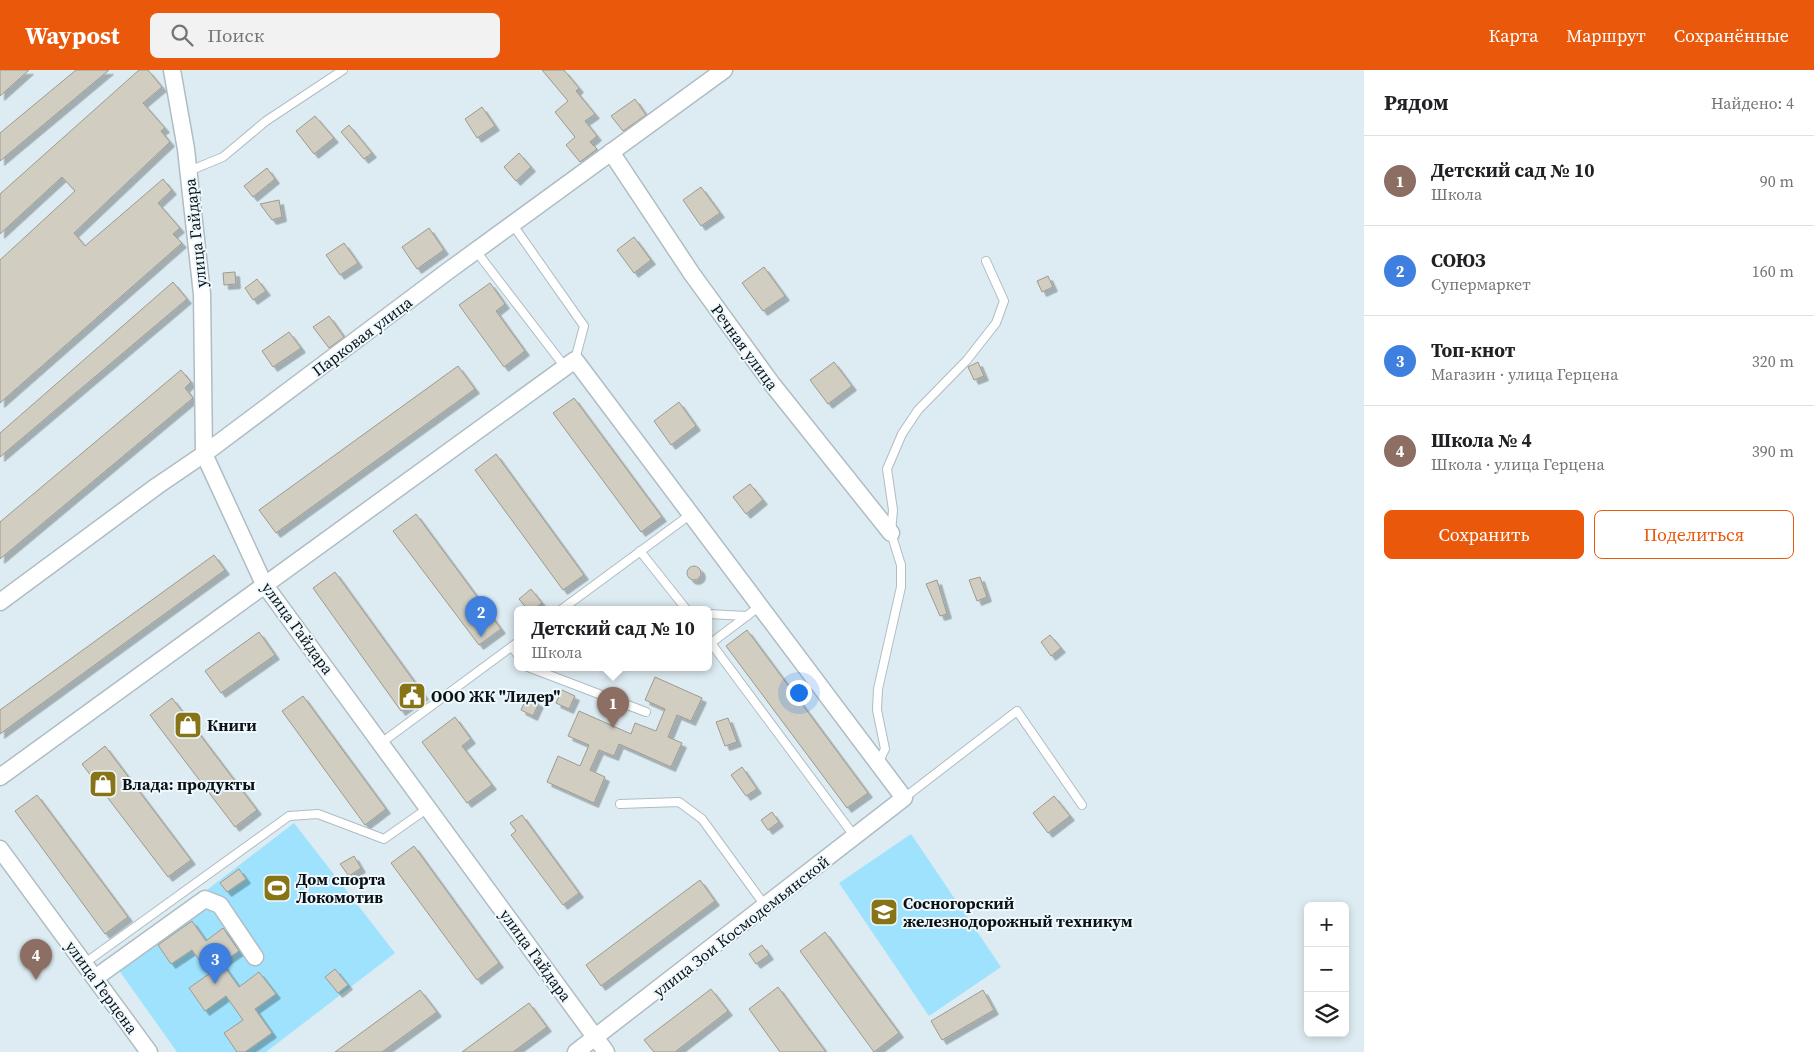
<!DOCTYPE html>
<html lang="ru">
<meta charset="utf-8">
<style>
:root{--surface:#fff;--page:#f2f2f2;--text:#202124;--muted:#757577;--line:#e0e0e0;--accent:#ea580c}
body{margin:0;font-family:"Source Serif 4",serif;background:var(--page);color:var(--text)}
.controls{position:absolute;right:15px;bottom:15px;display:grid;overflow:hidden;border-radius:8px;box-shadow:0 2px 8px #0003}
.controls button{width:45px;height:45px;display:grid;place-items:center;padding:0;border:0;border-bottom:1px solid var(--line);background:var(--surface);color:var(--text);font:25px sans-serif}
.you{position:absolute;left:798px;top:622px;width:18px;height:18px;margin:-12px;border:4px solid #fff;border-radius:50%;background:#1a73e8;box-shadow:0 0 0 8px #1a73e833}
.badge{display:grid;place-items:center;width:32px;height:32px;border-radius:50%;background:var(--accent);color:#fff;font-size:16px;font-weight:700}
.pin{position:absolute;translate:-50% -41px;filter:drop-shadow(0 1px 2px #0008)}
.pin::after{content:'';position:absolute;top:26px;width:18px;height:15px;background:inherit;clip-path:polygon(0 0,100% 0,50% 100%)}
.popup{position:absolute;left:514px;top:536px;width:198px;height:65px;box-sizing:border-box;display:grid;place-content:center;border-radius:8px;background:var(--surface);filter:drop-shadow(0 1px 4px #0005);font-size:16px;white-space:nowrap;color:var(--muted)}
.popup b{font-size:19px;color:var(--text)}
.popup::after{content:'';position:absolute;left:50%;top:100%;margin-left:-10px;border:10px solid transparent;border-top-color:var(--surface)}
.list{margin:0;padding:0;list-style:none}
h2{display:flex;justify-content:space-between;align-items:center;height:65px;margin:0;padding:0 20px;font-size:21px}
h2 small{font-size:16px;font-weight:400;color:var(--muted)}
.list li{display:grid;grid-template-columns:32px 1fr auto;gap:15px;align-items:center;box-sizing:border-box;height:90px;padding:0 20px;border-top:1px solid var(--line)}
.list b{display:block;font-size:19px;white-space:nowrap}
.list p{margin:0;font-size:16px;white-space:nowrap;color:var(--muted)}
.list em{font-size:16px;font-style:normal;color:var(--muted)}
.actions{display:flex;gap:10px;padding:15px 20px}
.actions a{flex:1;padding:11px 0;border:1px solid var(--accent);border-radius:8px;text-align:center;font-size:18px;color:var(--accent)}
.actions .main{background:var(--accent);color:#fff}
.icon{flex:none;width:28px;height:28px;fill:none;stroke:currentColor;stroke-width:2;stroke-linecap:round;stroke-linejoin:round}
.map{position:relative;flex:none;width:1364px;height:982px;overflow:hidden}
header{display:flex;align-items:center;gap:30px;box-sizing:border-box;height:70px;padding:0 25px;background:var(--accent);color:#fff}
header strong{font-size:24px}
nav{display:flex;gap:28px;margin-inline-start:auto;font-size:18px}
.search{width:350px;height:45px;background:var(--page);display:flex;align-items:center;gap:12px;box-sizing:border-box;padding:0 18px;border-radius:8px;color:var(--muted);font-size:19px}
main{display:flex}
aside{flex:1;background:var(--surface)}
.map>svg:first-child{display:block}
.green{fill:#9ee2fd}
.building{fill:#d1cec1;stroke:#9d9a8e;filter:url(#shadow)}
.lines{fill:none;stroke-linecap:round;stroke-linejoin:round}
.service-casing{stroke:#afbdc3;stroke-width:10}
.minor-casing{stroke:#afbdc3;stroke-width:19}
.service{stroke:#fff;stroke-width:8}
.minor{stroke:#fff;stroke-width:16}
.labels{text-anchor:middle;dominant-baseline:central;stroke-width:4;stroke-linejoin:round;paint-order:stroke}
.street-label{font-size:16px;fill:#0c1113;stroke:#edf9fe}
.poi-label{font-size:16px;font-weight:bold;fill:#0c1113;stroke:#edf9fe;text-anchor:start}
</style>
<header>
<strong>Waypost</strong>
<div class="search"><svg class="icon" aria-label="search" viewBox="0 0 24 24"><circle cx="10" cy="10" r="6"/><path d="M15 15l6 6"/></svg>Поиск</div>
<nav><a>Карта</a><a>Маршрут</a><a>Сохранённые</a></nav>
</header>
<main>
<div class="map">
<svg width="1364" height="982" viewBox="0 0 1364 982">
<defs>
<filter id="shadow"><feDropShadow dx="4.5" dy="4.5" stdDeviation="0" flood-color="#0004"/></filter>
</defs>
<rect width="100%" height="100%" fill="#ddecf2"/>
<g class="green">
<polygon points="294,753 395,883 266,982 177,982 113,892"/>
<polygon points="911,764 1001,897 929,946 839,813"/>
</g>
<g class="building">
<polygon points="0,0 29,0 0,26"/>
<polygon points="76,0 109,0 0,91 0,63"/>
<polygon points="139,0 148,0 162,17 143,33 165,58 161,61 170,72 74,163 85,176 163,109 172,120 158,133 180,158 173,164 182,173 0,333 0,190 75,121 62,107 0,164 0,124"/>
<polygon points="542,0 564,0 579,18 576,21 595,44 585,51 597,66 590,72 597,79 580,92 566,75 575,67 555,42 568,31"/>
<polygon points="635,29 646,45 623,61 611,46"/>
<polygon points="482,37 495,56 477,68 465,49"/>
<polygon points="315,46 334,68 314,84 296,61"/>
<polygon points="349,55 372,83 364,89 341,62"/>
<polygon points="519,83 531,97 516,111 504,97"/>
<polygon points="267,98 275,109 253,127 244,116"/>
<polygon points="701,117 720,143 701,156 683,130"/>
<polygon points="279,130 282,147 272,150 260,134"/>
<polygon points="429,158 444,180 417,199 402,177"/>
<polygon points="634,167 651,190 634,203 617,180"/>
<polygon points="344,173 358,193 340,205 326,185"/>
<polygon points="764,197 785,226 763,241 742,213"/>
<polygon points="235,202 236,214 224,215 223,203"/>
<polygon points="1048,206 1053,217 1042,222 1037,211"/>
<polygon points="257,209 266,221 253,230 245,218"/>
<polygon points="173,212 187,229 0,387 0,363"/>
<polygon points="490,213 505,234 496,241 525,281 504,297 459,235"/>
<polygon points="329,246 344,267 329,278 313,257"/>
<polygon points="289,262 301,278 273,297 262,281"/>
<polygon points="834,292 852,316 828,334 810,310"/>
<polygon points="978,292 984,306 974,310 968,297"/>
<polygon points="458,296 475,319 276,463 259,440"/>
<polygon points="181,300 191,312 185,318 193,328 0,489 0,452"/>
<polygon points="574,328 662,447 641,462 553,343"/>
<polygon points="679,332 696,356 671,375 654,351"/>
<polygon points="496,384 584,505 563,520 475,400"/>
<polygon points="750,414 763,430 746,444 733,427"/>
<polygon points="416,444 501,559 479,575 393,461"/>
<polygon points="214,485 225,500 0,664 0,640"/>
<circle cx="694" cy="503" r="7"/>
<polygon points="335,502 424,625 401,641 313,518"/>
<polygon points="980,507 987,527 977,531 969,510"/>
<polygon points="937,510 947,544 940,546 926,514"/>
<polygon points="531,519 542,533 534,539 527,539 519,529"/>
<polygon points="747,560 868,723 847,738 726,576"/>
<polygon points="259,562 275,585 221,623 205,601"/>
<polygon points="1050,565 1061,578 1051,586 1041,572"/>
<polygon points="655,607 702,628 691,651 677,645 668,667 682,673 671,697 619,674 614,686 599,680 590,700 605,707 594,733 547,712 558,686 580,696 589,675 568,666 579,641 631,664 635,653 656,661 665,639 645,630"/>
<polygon points="562,620 575,626 569,639 556,633"/>
<polygon points="303,626 386,739 365,755 282,641"/>
<polygon points="527,627 539,633 533,646 521,640"/>
<polygon points="172,628 257,740 235,757 150,645"/>
<polygon points="455,647 471,669 462,676 492,715 467,733 422,672"/>
<polygon points="728,648 737,672 725,676 716,652"/>
<polygon points="105,676 191,790 168,807 82,694"/>
<polygon points="742,697 757,719 746,726 731,705"/>
<polygon points="37,725 128,847 105,864 15,741"/>
<polygon points="1054,726 1070,746 1048,763 1033,743"/>
<polygon points="772,742 779,752 768,760 761,750"/>
<polygon points="522,745 579,823 563,835 511,765 516,761 510,753"/>
<polygon points="414,776 499,893 477,910 391,793"/>
<polygon points="354,786 361,798 349,806 340,794"/>
<polygon points="239,799 246,809 227,822 220,813"/>
<polygon points="700,810 715,831 601,916 586,895"/>
<polygon points="192,851 206,871 223,858 239,881 222,893 239,917 259,902 276,924 255,939 272,963 245,982 237,982 224,963 243,950 226,926 205,941 189,918 209,904 192,880 171,894 158,875"/>
<polygon points="825,862 899,963 874,982 800,881"/>
<polygon points="762,875 769,885 756,894 749,884"/>
<polygon points="335,899 348,915 338,923 325,907"/>
<polygon points="778,917 808,958 826,982 780,982 749,939"/>
<polygon points="711,919 728,941 675,982 654,982 644,970"/>
<polygon points="420,920 437,942 382,982 335,982"/>
<polygon points="983,920 994,940 942,970 931,951"/>
<polygon points="529,933 547,957 513,982 462,982"/>
</g>
<g class="lines">
<defs>
<g id="service">
<polyline points="189,101 223,87 266,51 343,0"/>
<polyline points="513,155 584,256 575,290"/>
<polyline points="476,181 565,297"/>
<polyline points="640,481 686,539"/>
<polyline points="562,539 691,444"/>
<polyline points="708,544 747,546"/>
<polyline points="708,569 855,767"/>
<polyline points="711,573 760,536"/>
<polyline points="512,577 518,585"/>
<polyline points="528,597 646,642"/>
<polyline points="381,673 518,572"/>
<polyline points="878,693 885,679 877,640 878,619 901,517 901,495 891,463 893,440 887,399 902,364 918,340 967,290 996,253 1004,231 986,191"/>
<polyline points="904,728 1017,641 1082,735"/>
<polyline points="620,734 679,732 702,749 766,837"/>
<polyline points="85,893 289,746 318,744 384,769 428,738"/>
</g>
<g id="minor">
<polyline points="172,0 186,79 202,224 204,384 264,514 606,982"/>
<polyline points="611,82 692,204 772,314 891,463"/>
<polyline points="0,532 157,416 204,384 448,201 724,0"/>
<polyline points="0,707 575,290 904,728 576,982"/>
<polyline points="0,779 149,982"/>
<polyline points="95,908 205,829 220,835 255,887"/>
</g>
</defs>
<use href="#service" class="service-casing"/>
<use href="#minor" class="minor-casing"/>
<use href="#service" class="service"/>
<use href="#minor" class="minor"/>
</g>
<defs>
<symbol id="civic-square" viewBox="-11 -11 22 22"><rect x="-9" y="-9" width="18" height="18" rx="4" fill="#877417" stroke="#edf9fe"/><path d="M-.6-6.5H3V-4.5H.6V-3L4-1V1h2V6H-6V1h2V-1L-.6-3ZM-1.2 2.5V6h2.4V2.5Z" fill="#fff"/></symbol>
<symbol id="shop-square" viewBox="-11 -11 22 22"><rect x="-9" y="-9" width="18" height="18" rx="4" fill="#877417" stroke="#edf9fe"/><path d="M-5-2.5h2.3a2.7 3.5 0 0 1 5.4 0H5L5.5 6h-11ZM-1.5-2.5h3a1.5 2.3 0 0 0-3 0Z" fill="#fff"/></symbol>
<symbol id="stadium-square" viewBox="-11 -11 22 22"><rect x="-9" y="-9" width="18" height="18" rx="4" fill="#877417" stroke="#edf9fe"/><path d="M0-5a6.5 5 0 1 0 0 10a6.5 5 0 1 0 0-10ZM-3.5-1.8h7v3.6h-7Z" fill="#fff"/></symbol>
<symbol id="university-square" viewBox="-11 -11 22 22"><rect x="-9" y="-9" width="18" height="18" rx="4" fill="#877417" stroke="#edf9fe"/><path d="M0-5L7-2L0 1L-7-2ZM-4 1L0 2.5L4 1V4Q0 6-4 4Z" fill="#fff"/></symbol>
</defs>
<g fill-rule="evenodd">
<use href="#civic-square" x="396" y="610" width="32" height="32"/>
<use href="#shop-square" x="172" y="639" width="32" height="32"/>
<use href="#shop-square" x="87" y="698" width="32" height="32"/>
<use href="#stadium-square" x="261" y="802" width="32" height="32"/>
<use href="#university-square" x="868" y="826" width="32" height="32"/>
</g>
<g class="labels">
<g class="street-label">
<text transform="translate(195 163) rotate(-96)">улица Гайдара</text>
<text transform="translate(362 266) rotate(-37)">Парковая улица</text>
<text transform="translate(745 277) rotate(54)">Речная улица</text>
<text transform="translate(298 558) rotate(54)">улица Гайдара</text>
<text transform="translate(741 856) rotate(-38)">улица Зои Космодемьянской</text>
<text transform="translate(536 885) rotate(54)">улица Гайдара</text>
<text transform="translate(102 917) rotate(54)">улица Герцена</text>
</g>
<g class="poi-label">
<text x="431" y="626">ООО ЖК "Лидер"</text>
<text x="207" y="655">Книги</text>
<text x="122" y="714">Влада: продукты</text>
<text x="296" y="809">Дом спорта<tspan x="296" dy="18">Локомотив</tspan></text>
<text x="903" y="833">Сосногорский<tspan x="903" dy="18">железнодорожный техникум</tspan></text>
</g>
</g>
</svg>
<div class="controls">
<button>+</button>
<button>−</button>
<button><svg class="icon" aria-label="layers" viewBox="0 0 24 24"><path d="M12 4l9 5-9 5-9-5zM3 14l9 5 9-5"/></svg></button>
</div>
<div class="you"></div>
<div class="pin badge" style="left:613px;top:658px;background:#8d6e63">1</div>
<div class="popup"><b>Детский сад № 10</b>Школа</div>
<div class="pin badge" style="left:481px;top:567px;background:#3f7fe0">2</div>
<div class="pin badge" style="left:215px;top:914px;background:#3f7fe0">3</div>
<div class="pin badge" style="left:36px;top:910px;background:#8d6e63">4</div>
</div>
<aside>
<h2>Рядом<small>Найдено: 4</small></h2>
<ul class="list">
<li><span class="badge" style="background:#8d6e63">1</span><div><b>Детский сад № 10</b><p>Школа</p></div><em>90 m</em></li>
<li><span class="badge" style="background:#3f7fe0">2</span><div><b>СОЮЗ</b><p>Супермаркет</p></div><em>160 m</em></li>
<li><span class="badge" style="background:#3f7fe0">3</span><div><b>Топ-кнот</b><p>Магазин · улица Герцена</p></div><em>320 m</em></li>
<li><span class="badge" style="background:#8d6e63">4</span><div><b>Школа № 4</b><p>Школа · улица Герцена</p></div><em>390 m</em></li>
</ul>
<div class="actions"><a class="main">Сохранить</a><a>Поделиться</a></div>
</aside>
</main>
